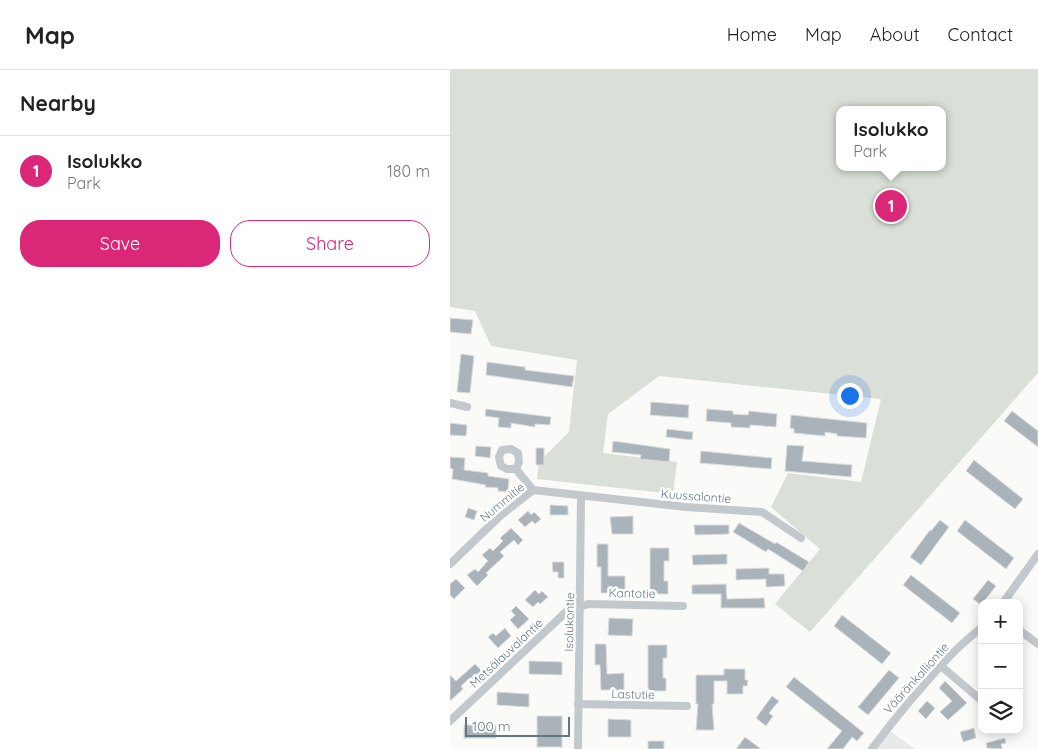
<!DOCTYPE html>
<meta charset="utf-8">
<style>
:root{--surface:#fff;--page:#f6f6f6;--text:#222;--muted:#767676;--line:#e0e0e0;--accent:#db2777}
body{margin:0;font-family:Quicksand,sans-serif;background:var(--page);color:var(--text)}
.controls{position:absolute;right:15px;bottom:15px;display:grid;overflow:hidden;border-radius:10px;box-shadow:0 2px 12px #0003}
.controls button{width:45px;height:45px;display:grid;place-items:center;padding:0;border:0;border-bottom:1px solid var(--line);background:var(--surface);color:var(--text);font:25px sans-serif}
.scale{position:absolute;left:15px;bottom:12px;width:105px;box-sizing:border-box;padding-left:5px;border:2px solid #657683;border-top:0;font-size:14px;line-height:18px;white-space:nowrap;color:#657683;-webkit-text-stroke:4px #fff;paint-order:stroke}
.you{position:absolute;left:399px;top:325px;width:18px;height:18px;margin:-12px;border:4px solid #fff;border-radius:50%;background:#1a73e8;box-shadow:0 0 0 8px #1a73e833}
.badge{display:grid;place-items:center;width:32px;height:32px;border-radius:50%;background:var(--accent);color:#fff;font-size:16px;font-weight:700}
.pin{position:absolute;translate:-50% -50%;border:2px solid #fff;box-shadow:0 1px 5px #0006}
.popup{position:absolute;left:386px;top:36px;width:110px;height:65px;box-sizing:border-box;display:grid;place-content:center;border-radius:10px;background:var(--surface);filter:drop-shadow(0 1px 4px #0005);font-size:16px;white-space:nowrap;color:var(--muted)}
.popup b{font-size:19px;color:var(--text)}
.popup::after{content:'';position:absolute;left:50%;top:100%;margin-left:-10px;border:10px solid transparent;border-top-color:var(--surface)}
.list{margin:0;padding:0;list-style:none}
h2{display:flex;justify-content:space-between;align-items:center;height:65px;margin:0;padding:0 20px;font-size:21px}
h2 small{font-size:16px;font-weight:400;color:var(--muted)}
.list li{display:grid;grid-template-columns:32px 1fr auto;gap:15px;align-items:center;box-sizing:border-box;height:70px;padding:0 20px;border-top:1px solid var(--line)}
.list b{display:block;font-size:19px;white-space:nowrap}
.list p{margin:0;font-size:16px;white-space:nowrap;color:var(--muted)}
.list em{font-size:16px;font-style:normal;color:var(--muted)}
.actions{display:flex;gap:10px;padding:15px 20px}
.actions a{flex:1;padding:11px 0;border:1px solid var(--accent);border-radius:20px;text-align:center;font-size:18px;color:var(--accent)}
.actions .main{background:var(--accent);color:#fff}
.icon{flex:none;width:28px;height:28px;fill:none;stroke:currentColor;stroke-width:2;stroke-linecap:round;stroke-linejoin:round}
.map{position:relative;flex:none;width:588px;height:679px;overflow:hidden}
header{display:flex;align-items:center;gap:30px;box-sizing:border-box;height:70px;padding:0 25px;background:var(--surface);border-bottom:1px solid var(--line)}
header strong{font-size:24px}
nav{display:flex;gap:28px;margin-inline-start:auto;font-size:18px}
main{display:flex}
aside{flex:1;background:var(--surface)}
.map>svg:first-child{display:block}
.built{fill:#e8e9e9}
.green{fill:#dadfd7;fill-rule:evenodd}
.building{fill:#aab3b9;stroke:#dcdcda}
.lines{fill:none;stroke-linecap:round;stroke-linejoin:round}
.street{stroke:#c3c8cc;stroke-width:8}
.labels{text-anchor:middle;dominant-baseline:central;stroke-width:5;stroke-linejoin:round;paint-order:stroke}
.street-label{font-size:12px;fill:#657683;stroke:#fff}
</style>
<header>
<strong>Map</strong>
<nav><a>Home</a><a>Map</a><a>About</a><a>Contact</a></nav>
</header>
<main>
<aside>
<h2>Nearby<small></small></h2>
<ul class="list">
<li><span class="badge">1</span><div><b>Isolukko</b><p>Park</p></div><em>180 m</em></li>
</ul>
<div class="actions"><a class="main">Save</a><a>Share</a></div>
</aside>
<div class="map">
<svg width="588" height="679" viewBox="0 0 588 679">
<rect width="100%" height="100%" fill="#fafaf8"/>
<polygon class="built" points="440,661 465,679 426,679"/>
<path class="green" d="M0 0H588V303L360 562 325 534 370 479 321 437 338 403 411 412 431 329 209 306 158 344 153 383 227 392 223 424 87 409 89 392 119 362 127 290 41 276 25 241 0 237ZM390 40H492V97H390Z"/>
<g class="building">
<polygon points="0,248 23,250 21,264 0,262"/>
<polygon points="11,284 24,286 20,323 7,322"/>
<polygon points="37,292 75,297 75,300 124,306 122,317 36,305"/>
<polygon points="201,332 239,335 238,348 200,345"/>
<polygon points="36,339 101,347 100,355 85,354 85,357 61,353 61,358 48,357 49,348 35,346"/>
<polygon points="257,339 283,341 283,344 298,345 299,341 327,344 326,357 300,355 300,358 281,357 281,353 256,351"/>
<polygon points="562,341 588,361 588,377 554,351"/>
<polygon points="341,345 417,353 416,368 387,366 387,364 375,362 375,366 344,363 344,359 340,358"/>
<polygon points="0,353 17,355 16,366 0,365"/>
<polygon points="217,359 243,362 242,370 216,367"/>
<polygon points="163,371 220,379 219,392 190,389 191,385 162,382"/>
<polygon points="337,375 354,376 352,391 402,395 401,407 335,401"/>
<polygon points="26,376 41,377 40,388 25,386"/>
<rect x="86" y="378" width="8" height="17"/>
<polygon points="251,381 322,388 321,399 250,393"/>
<polygon points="0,387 15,388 14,400 38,403 38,406 59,409 58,422 48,421 48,418 35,417 36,415 2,409 3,399 0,398"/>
<polygon points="524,390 573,429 565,439 516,401"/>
<polygon points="100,435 118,436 118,445 100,445"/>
<polygon points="18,438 27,441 24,450 15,447"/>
<polygon points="78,441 81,445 84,442 91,449 85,454 82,451 75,457 68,450"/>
<polygon points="183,446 183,464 162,464 160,447"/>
<polygon points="490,450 499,457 471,495 460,487 480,460 481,461"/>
<polygon points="515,450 564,488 556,499 507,461"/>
<polygon points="289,453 325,474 326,472 359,492 353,501 318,479 316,482 283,462"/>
<polygon points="244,455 279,455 279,464 245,465"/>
<polygon points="61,458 73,470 68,475 64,470 50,482 54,486 36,503 38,505 27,516 17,505 25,499 28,502 38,491 32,485 40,478 43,481 53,471 50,468"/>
<polygon points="147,474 158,474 158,506 175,506 175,523 151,523 151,497 147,497"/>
<polygon points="200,478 219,478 219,491 214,491 214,511 218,511 218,524 200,524"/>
<polygon points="277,484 277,494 243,495 242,485"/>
<polygon points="102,492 114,492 114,508 108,508 108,502 103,502"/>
<polygon points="319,498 319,504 334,504 335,516 316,517 316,509 286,510 286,499"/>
<polygon points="461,505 510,543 502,553 453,515"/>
<polygon points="6,509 15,518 4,529 0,525 0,514"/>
<polygon points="538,510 546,516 531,535 523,529"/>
<polygon points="276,514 277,529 314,528 315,538 271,538 271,524 242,524 242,515"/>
<polygon points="85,520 89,524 92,521 98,527 90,534 88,532 83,537 75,530"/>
<polygon points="66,536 79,549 68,559 60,550 65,545 61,541"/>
<polygon points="392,545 441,583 432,594 384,556"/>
<polygon points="159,548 183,549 182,566 158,565"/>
<polygon points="55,558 61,566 48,578 38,567 43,563 46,566"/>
<polygon points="145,574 156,574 157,604 174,603 174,620 151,620 150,595 145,595"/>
<polygon points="198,575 217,575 217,588 213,588 213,608 216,608 216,621 198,621"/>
<polygon points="79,591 112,592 112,605 79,604"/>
<polygon points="25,594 32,601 23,609 21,607 11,616 13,619 0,631 0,605 6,611"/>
<polygon points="274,599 295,599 295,610 298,610 297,616 293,616 293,624 277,624 277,611 264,611 264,634 262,634 264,660 246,660 248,634 246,634 246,605 274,605"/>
<polygon points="439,600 449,608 418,645 408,637"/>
<polygon points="344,607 414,663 407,671 402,667 393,679 377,679 392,661 336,617"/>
<polygon points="495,611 517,633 498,650 490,642 502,631 489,618"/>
<polygon points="47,622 79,624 79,637 47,635"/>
<polygon points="322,626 329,631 319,643 323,646 316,656 306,648"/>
<polygon points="477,631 485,638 476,649 468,641"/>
<rect x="87" y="646" width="25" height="31"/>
<polygon points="158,649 181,650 181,667 158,667"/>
<rect x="14" y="655" width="32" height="13"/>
<polygon points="524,658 526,668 513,672 510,662"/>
<polygon points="295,667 311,679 286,679"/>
<polygon points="555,668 556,673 551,674 552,679 537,678 536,673"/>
<rect x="198" y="671" width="16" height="8"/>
</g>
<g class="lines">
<g class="street">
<polyline points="0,333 17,337"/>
<polyline points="66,399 57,399 51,396 49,387 52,380 61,379 68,383 69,392 66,399 83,420"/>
<polyline points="0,494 50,446 83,420 236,437 312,442 351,468"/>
<polyline points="553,533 588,484"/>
<polyline points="569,560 588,574"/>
<polyline points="491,596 532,631"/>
<polyline points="128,634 237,636"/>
<polyline points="0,651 116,542 138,534 233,536"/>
<polyline points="128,679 131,426"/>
<path d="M422 679C445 648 470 618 497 589 508 577 520 567 532 557"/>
</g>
</g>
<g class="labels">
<g class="street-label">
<text transform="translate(246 426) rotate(4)">Kuussalontie</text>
<text transform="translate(52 432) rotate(-40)">Nummitie</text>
<text transform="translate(182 523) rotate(1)">Kantotie</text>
<text transform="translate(119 552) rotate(-89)">Isolukontie</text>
<text transform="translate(56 583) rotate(-43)">Metsälauvalantie</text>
<text transform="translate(466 608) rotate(-48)">Vääränkalliontie</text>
<text transform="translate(183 624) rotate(1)">Lastutie</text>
</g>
</g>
</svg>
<div class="controls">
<button>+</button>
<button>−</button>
<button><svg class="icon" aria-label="layers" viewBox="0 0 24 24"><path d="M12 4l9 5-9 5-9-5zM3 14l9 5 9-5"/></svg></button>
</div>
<div class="scale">100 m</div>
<div class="you"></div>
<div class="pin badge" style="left:441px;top:136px">1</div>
<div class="popup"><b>Isolukko</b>Park</div>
</div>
</main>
